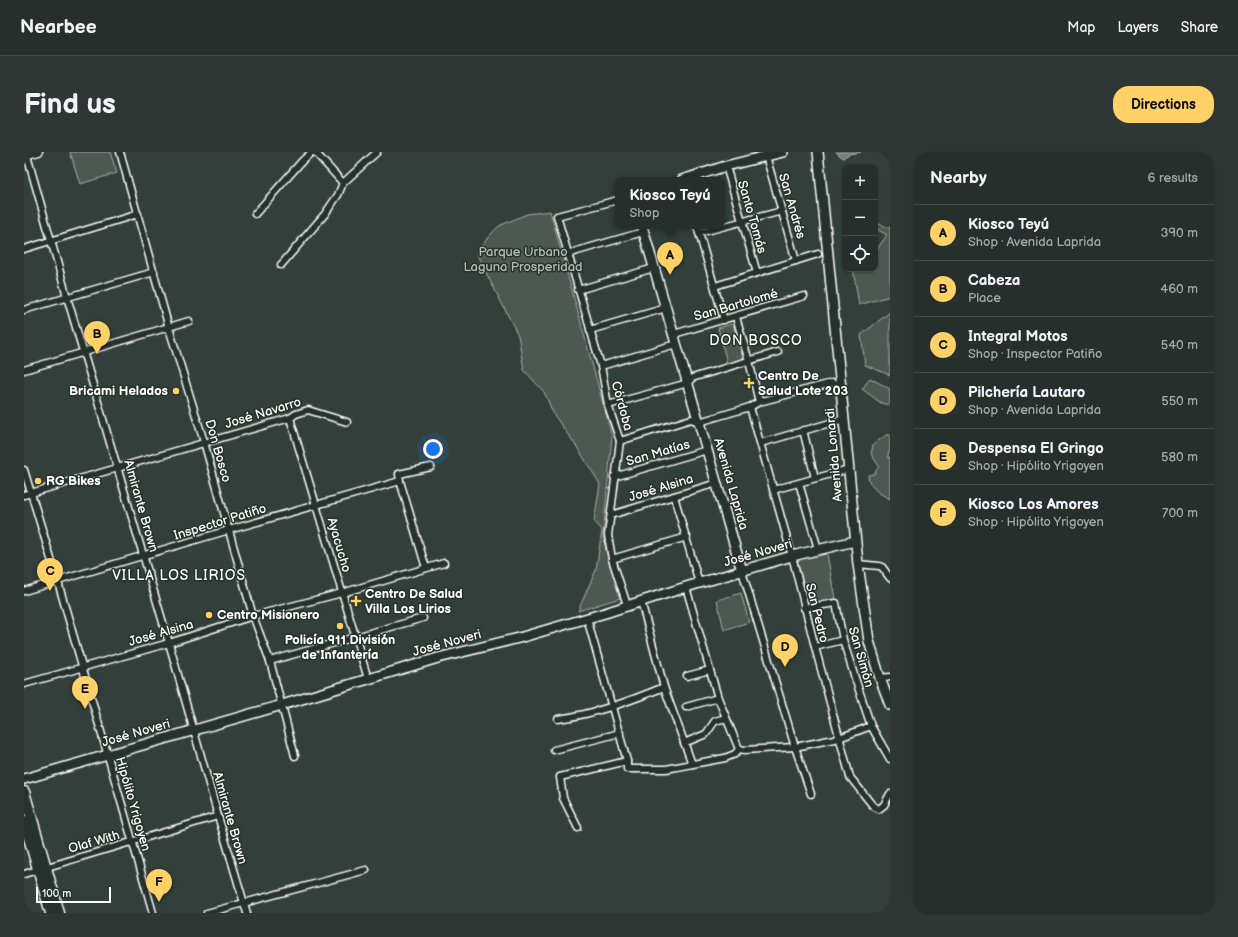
<!DOCTYPE html>
<meta charset="utf-8">
<style>
:root{--surface:#262f2c;--page:#2e3734;--text:#f1f3f6;--muted:#a4a9a9;--line:#424a48;--accent:#ffd166}
body{margin:0;font-family:"Balsamiq Sans",sans-serif;background:var(--page);color:var(--text)}
.controls{position:absolute;right:12px;top:12px;display:grid;overflow:hidden;border-radius:8px;box-shadow:0 1px 3px #0004}
.controls button{width:36px;height:36px;display:grid;place-items:center;padding:0;border:0;border-bottom:1px solid var(--line);background:var(--surface);color:var(--text);font:20px sans-serif}
.scale{position:absolute;left:12px;bottom:10px;width:75px;box-sizing:border-box;padding-left:4px;border:2px solid #fff;border-top:0;font-size:11px;line-height:14px;white-space:nowrap;color:#fff;-webkit-text-stroke:3px #26332d;paint-order:stroke}
.you{position:absolute;left:409px;top:297px;width:14px;height:14px;margin:-10px;border:3px solid #fff;border-radius:50%;background:#1a73e8;box-shadow:0 0 0 6px #1a73e833}
.badge{display:grid;place-items:center;width:26px;height:26px;border-radius:50%;background:var(--accent);color:#111;font-size:13px;font-weight:700}
.pin{position:absolute;translate:-50% -33px;filter:drop-shadow(0 1px 2px #0008)}
.pin::after{content:'';position:absolute;top:21px;width:14px;height:12px;background:inherit;clip-path:polygon(0 0,100% 0,50% 100%)}
.popup{position:absolute;left:591px;top:25px;width:110px;height:52px;box-sizing:border-box;display:grid;place-content:center;border-radius:8px;background:var(--surface);filter:drop-shadow(0 1px 3px #0005);font-size:13px;white-space:nowrap;color:var(--muted)}
.popup b{font-size:15px;color:var(--text)}
.popup::after{content:'';position:absolute;left:50%;top:100%;margin-left:-8px;border:8px solid transparent;border-top-color:var(--surface)}
.list{margin:0;padding:0;list-style:none}
h2{display:flex;justify-content:space-between;align-items:center;height:52px;margin:0;padding:0 16px;font-size:17px}
h2 small{font-size:13px;font-weight:400;color:var(--muted)}
.list li{display:grid;grid-template-columns:26px 1fr auto;gap:12px;align-items:center;box-sizing:border-box;height:56px;padding:0 16px;border-top:1px solid var(--line)}
.list b{display:block;font-size:15px;white-space:nowrap}
.list p{margin:0;font-size:13px;white-space:nowrap;color:var(--muted)}
.list em{font-size:13px;font-style:normal;color:var(--muted)}
.icon{flex:none;width:22px;height:22px;fill:none;stroke:currentColor;stroke-width:2;stroke-linecap:round;stroke-linejoin:round}
.map{position:relative;flex:none;width:866px;height:761px;overflow:hidden;border-radius:16px}
header{display:flex;align-items:center;gap:24px;box-sizing:border-box;height:56px;padding:0 20px;background:var(--surface);border-bottom:1px solid var(--line)}
header strong{font-size:19px}
nav{display:flex;gap:22px;margin-inline-start:auto;font-size:14px}
.intro{display:flex;align-items:center;justify-content:space-between;box-sizing:border-box;height:96px;padding:0 24px}
h1{margin:0;font-size:28px}
.button{padding:10px 18px;border-radius:16px;background:var(--accent);color:#111;font-size:14px;font-weight:700}
main{display:flex;gap:24px;padding:0 24px}
aside{flex:1;background:var(--surface);border-radius:16px;box-shadow:0 1px 3px #0004}
.map>svg:first-child{display:block}
.green{fill:#4d5853;stroke:#a6aca9}
.water{fill:#737b78;stroke:#abb0ae}
.lines{fill:none;stroke-linecap:round;stroke-linejoin:round}
.street-casing{stroke:#fff;stroke-width:9}
.secondary-casing{stroke:#fff;stroke-width:12}
.primary-casing{stroke:#fff;stroke-width:13}
.street{stroke:#26332d;stroke-width:6}
.secondary{stroke:#26332d;stroke-width:9}
.primary{stroke:#26332d;stroke-width:10}
.poi-dot{fill:#ffd166;stroke:#26332d;stroke-width:1.5}
.labels{text-anchor:middle;dominant-baseline:central;stroke-width:3;stroke-linejoin:round;paint-order:stroke}
.street-label{font-size:13px;fill:#fff;stroke:#26332d}
.park-label{font-size:13px;fill:#b8bcba;stroke:#26332d}
.poi-label{font-size:13px;font-weight:bold;fill:#fff;stroke:#26332d;text-anchor:start}
.neighbourhood-label{font-size:14px;letter-spacing:1px;fill:#fff;stroke:#26332d}
</style>
<header>
<strong>Nearbee</strong>
<nav><a>Map</a><a>Layers</a><a>Share</a></nav>
</header>
<div class="intro"><h1>Find us</h1><a class="button">Directions</a></div>
<main>
<div class="map">
<svg width="866" height="761" viewBox="0 0 866 761">
<rect width="100%" height="100%" fill="#333f3a"/>
<filter id="ink" filterUnits="userSpaceOnUse"><feTurbulence type="fractalNoise" baseFrequency=".025" numOctaves="2"/><feDisplacementMap in="SourceGraphic" scale="8" xChannelSelector="R" yChannelSelector="G"/><feConvolveMatrix kernelMatrix="1 2 1 2 8 2 1 2 1" color-interpolation-filters="sRGB"/></filter>
<g filter="url(#ink)">
<g class="green">
<polygon points="46,0 86,0 93,21 56,32"/>
<polygon points="526,59 588,284 579,385 583,402 596,446 554,459 572,418 578,378 570,369 576,332 553,295 530,263 520,240 500,218 494,183 455,107 453,100 466,83 475,74 503,62"/>
<polygon points="857,72 862,75 866,75 866,144 835,153 829,117 851,117 851,100 863,83 851,76 851,73"/>
<polygon points="866,160 866,223 841,213 837,183"/>
<polygon points="709,172 719,207 703,211 694,176"/>
<polygon points="846,226 866,237 866,253 857,251 838,237"/>
<path d="M862 283H866V298L864 302V306L866 305V347C856 342 844 335 844 323L850 322 855 314 847 302 849 293Z"/>
<polygon points="803,402 811,447 784,451 773,407"/>
<polygon points="717,441 725,470 700,478 693,448"/>
</g>
<polygon class="water" points="812,0 837,0 825,2 819,6"/>
<g class="lines">
<defs>
<g id="street">
<polyline points="2,0 43,145 145,491 194,664 223,761"/>
<polyline points="96,0 145,176 180,290 229,464 246,509 271,604"/>
<polyline points="291,0 319,31"/>
<polyline points="0,4 15,0"/>
<polyline points="742,4 772,109"/>
<polyline points="702,14 733,121"/>
<polyline points="594,48 533,64 577,214 584,253 596,289 584,383 588,407 603,453"/>
<polyline points="231,62 279,8 288,0"/>
<polyline points="673,74 700,168"/>
<polyline points="675,81 758,59"/>
<polyline points="0,97 114,62"/>
<polyline points="543,102 619,80"/>
<polyline points="257,113 301,62 314,43 319,31 353,0"/>
<polyline points="691,134 794,102"/>
<polyline points="554,138 630,116"/>
<polyline points="0,158 130,120"/>
<polyline points="712,165 725,209 735,250"/>
<polyline points="566,178 642,156"/>
<polyline points="650,182 780,144"/>
<polyline points="577,214 652,192"/>
<polyline points="0,218 165,169"/>
<polyline points="584,253 664,231 668,226 754,200"/>
<polyline points="726,255 768,404 791,495 826,625 849,654 855,657 860,653 866,642"/>
<polyline points="266,266 344,527"/>
<polyline points="779,278 791,326"/>
<polyline points="596,289 667,267 675,270 726,255 735,250 808,231 817,235"/>
<polyline points="737,291 820,267"/>
<polyline points="0,318 34,430 129,761"/>
<polyline points="590,325 683,298"/>
<polyline points="775,331 794,397"/>
<polyline points="749,338 825,317"/>
<polyline points="0,343 266,266 272,262 284,258 323,270"/>
<polyline points="650,344 675,431"/>
<polyline points="587,363 693,331"/>
<polyline points="588,407 663,385"/>
<polyline points="834,412 855,414 858,415 866,426"/>
<polyline points="402,416 376,329 375,322 407,315"/>
<polyline points="718,419 771,595 787,642"/>
<polyline points="662,435 694,546 715,597"/>
<polyline points="0,439 205,378 376,329"/>
<polyline points="617,449 640,535 668,612"/>
<polyline points="780,456 812,451 819,488 831,526 847,574 866,607"/>
<polyline points="563,466 603,609 603,617 642,617 701,606 711,602 715,597 721,598 771,595 815,586 847,574"/>
<polyline points="791,495 819,488"/>
<polyline points="246,509 399,466"/>
<polyline points="663,524 686,518"/>
<polyline points="856,526 866,525"/>
<polyline points="0,532 145,491 229,464 318,441 420,411"/>
<polyline points="662,555 694,546"/>
<path d="M534 567C571 562 606 549 640 535"/>
<polyline points="660,591 682,582 691,569 702,566"/>
<polyline points="530,598 596,581"/>
<polyline points="554,676 539,646 536,625 603,609"/>
<polyline points="0,722 194,664"/>
<polyline points="183,761 342,718"/>
</g>
<g id="secondary">
<polyline points="794,0 834,412 845,489 856,526 866,553"/>
<polyline points="658,28 702,14 759,0"/>
<polyline points="618,74 718,419"/>
<polyline points="0,627 258,553 414,506 495,486 581,461 662,435 768,404 831,389"/>
</g>
<g id="primary">
<polyline points="0,640 35,761"/>
<polyline points="0,669 27,761"/>
</g>
</defs>
<use href="#street" class="street-casing"/>
<use href="#secondary" class="secondary-casing"/>
<use href="#primary" class="primary-casing"/>
<use href="#street" class="street"/>
<use href="#secondary" class="secondary"/>
<use href="#primary" class="primary"/>
</g>
</g>
<g class="poi-dot">
<path d="M723 225h4v4h4v4h-4v4h-4v-4h-4v-4h4z"/>
<circle cx="152" cy="239" r="4"/>
<circle cx="14" cy="329" r="4"/>
<path d="M330 443h4v4h4v4h-4v4h-4v-4h-4v-4h4z"/>
<circle cx="185" cy="463" r="4"/>
<circle cx="316" cy="474" r="4"/>
</g>
<g class="labels">
<g class="street-label">
<text transform="translate(768 54) rotate(74)">San Andrés</text>
<text transform="translate(728 65) rotate(74)">Santo Tomás</text>
<text transform="translate(712 153) rotate(-16)">San Bartolomé</text>
<text transform="translate(598 254) rotate(75)">Córdoba</text>
<text transform="translate(239 261) rotate(-17)">José Navarro</text>
<text transform="translate(194 299) rotate(74)">Don Bosco</text>
<text transform="translate(634 301) rotate(-16)">San Matías</text>
<text transform="translate(810 303) rotate(-95)">Avenida Lonardi</text>
<text transform="translate(707 332) rotate(74)">Avenida Laprida</text>
<text transform="translate(637 336) rotate(-17)">José Alsina</text>
<text transform="translate(117 354) rotate(74)">Almirante Brown</text>
<text transform="translate(196 370) rotate(-17)">Inspector Patiño</text>
<text transform="translate(315 393) rotate(74)">Ayacucho</text>
<text transform="translate(734 401) rotate(-16)">José Noveri</text>
<text transform="translate(793 461) rotate(76)">San Pedro</text>
<text transform="translate(137 481) rotate(-16)">José Alsina</text>
<text transform="translate(423 491) rotate(-15)">José Noveri</text>
<text transform="translate(837 505) rotate(74)">San Simón</text>
<text transform="translate(112 581) rotate(-16)">José Noveri</text>
<text transform="translate(109 652) rotate(74)">Hipólito Yrigoyen</text>
<text transform="translate(206 666) rotate(74)">Almirante Brown</text>
<text transform="translate(70 690) rotate(-16)">Olaf With</text>
</g>
<g class="park-label">
<text x="499" y="100">Parque Urbano<tspan x="499" dy="15">Laguna Prosperidad</tspan></text>
</g>
<g class="poi-label">
<text x="734" y="224">Centro De<tspan x="734" dy="15">Salud Lote 203</tspan></text>
<text x="144" y="239" text-anchor="end">Bricami Helados</text>
<text x="22" y="329">RG Bikes</text>
<text x="341" y="442">Centro De Salud<tspan x="341" dy="15">Villa Los Lirios</tspan></text>
<text x="193" y="463">Centro Misionero</text>
<text x="316" y="488" text-anchor="middle">Policía 911 División<tspan x="316" dy="15">de Infantería</tspan></text>
</g>
<g class="neighbourhood-label">
<text x="732" y="188">DON BOSCO</text>
<text x="155" y="423">VILLA LOS LIRIOS</text>
</g>
</g>
</svg>
<div class="controls">
<button>+</button>
<button>−</button>
<button><svg class="icon" aria-label="locate" viewBox="0 0 24 24"><circle cx="12" cy="12" r="6"/><path d="M12 2v4M12 18v4M2 12h4M18 12h4"/></svg></button>
</div>
<div class="scale">100 m</div>
<div class="you"></div>
<div class="pin badge" style="left:646px;top:123px">A</div>
<div class="popup"><b>Kiosco Teyú</b>Shop</div>
<div class="pin badge" style="left:73px;top:202px">B</div>
<div class="pin badge" style="left:26px;top:439px">C</div>
<div class="pin badge" style="left:761px;top:515px">D</div>
<div class="pin badge" style="left:61px;top:557px">E</div>
<div class="pin badge" style="left:135px;top:750px">F</div>
</div>
<aside>
<h2>Nearby<small>6 results</small></h2>
<ul class="list">
<li><span class="badge">A</span><div><b>Kiosco Teyú</b><p>Shop · Avenida Laprida</p></div><em>390 m</em></li>
<li><span class="badge">B</span><div><b>Cabeza</b><p>Place</p></div><em>460 m</em></li>
<li><span class="badge">C</span><div><b>Integral Motos</b><p>Shop · Inspector Patiño</p></div><em>540 m</em></li>
<li><span class="badge">D</span><div><b>Pilchería Lautaro</b><p>Shop · Avenida Laprida</p></div><em>550 m</em></li>
<li><span class="badge">E</span><div><b>Despensa El Gringo</b><p>Shop · Hipólito Yrigoyen</p></div><em>580 m</em></li>
<li><span class="badge">F</span><div><b>Kiosco Los Amores</b><p>Shop · Hipólito Yrigoyen</p></div><em>700 m</em></li>
</ul>
</aside>
</main>
